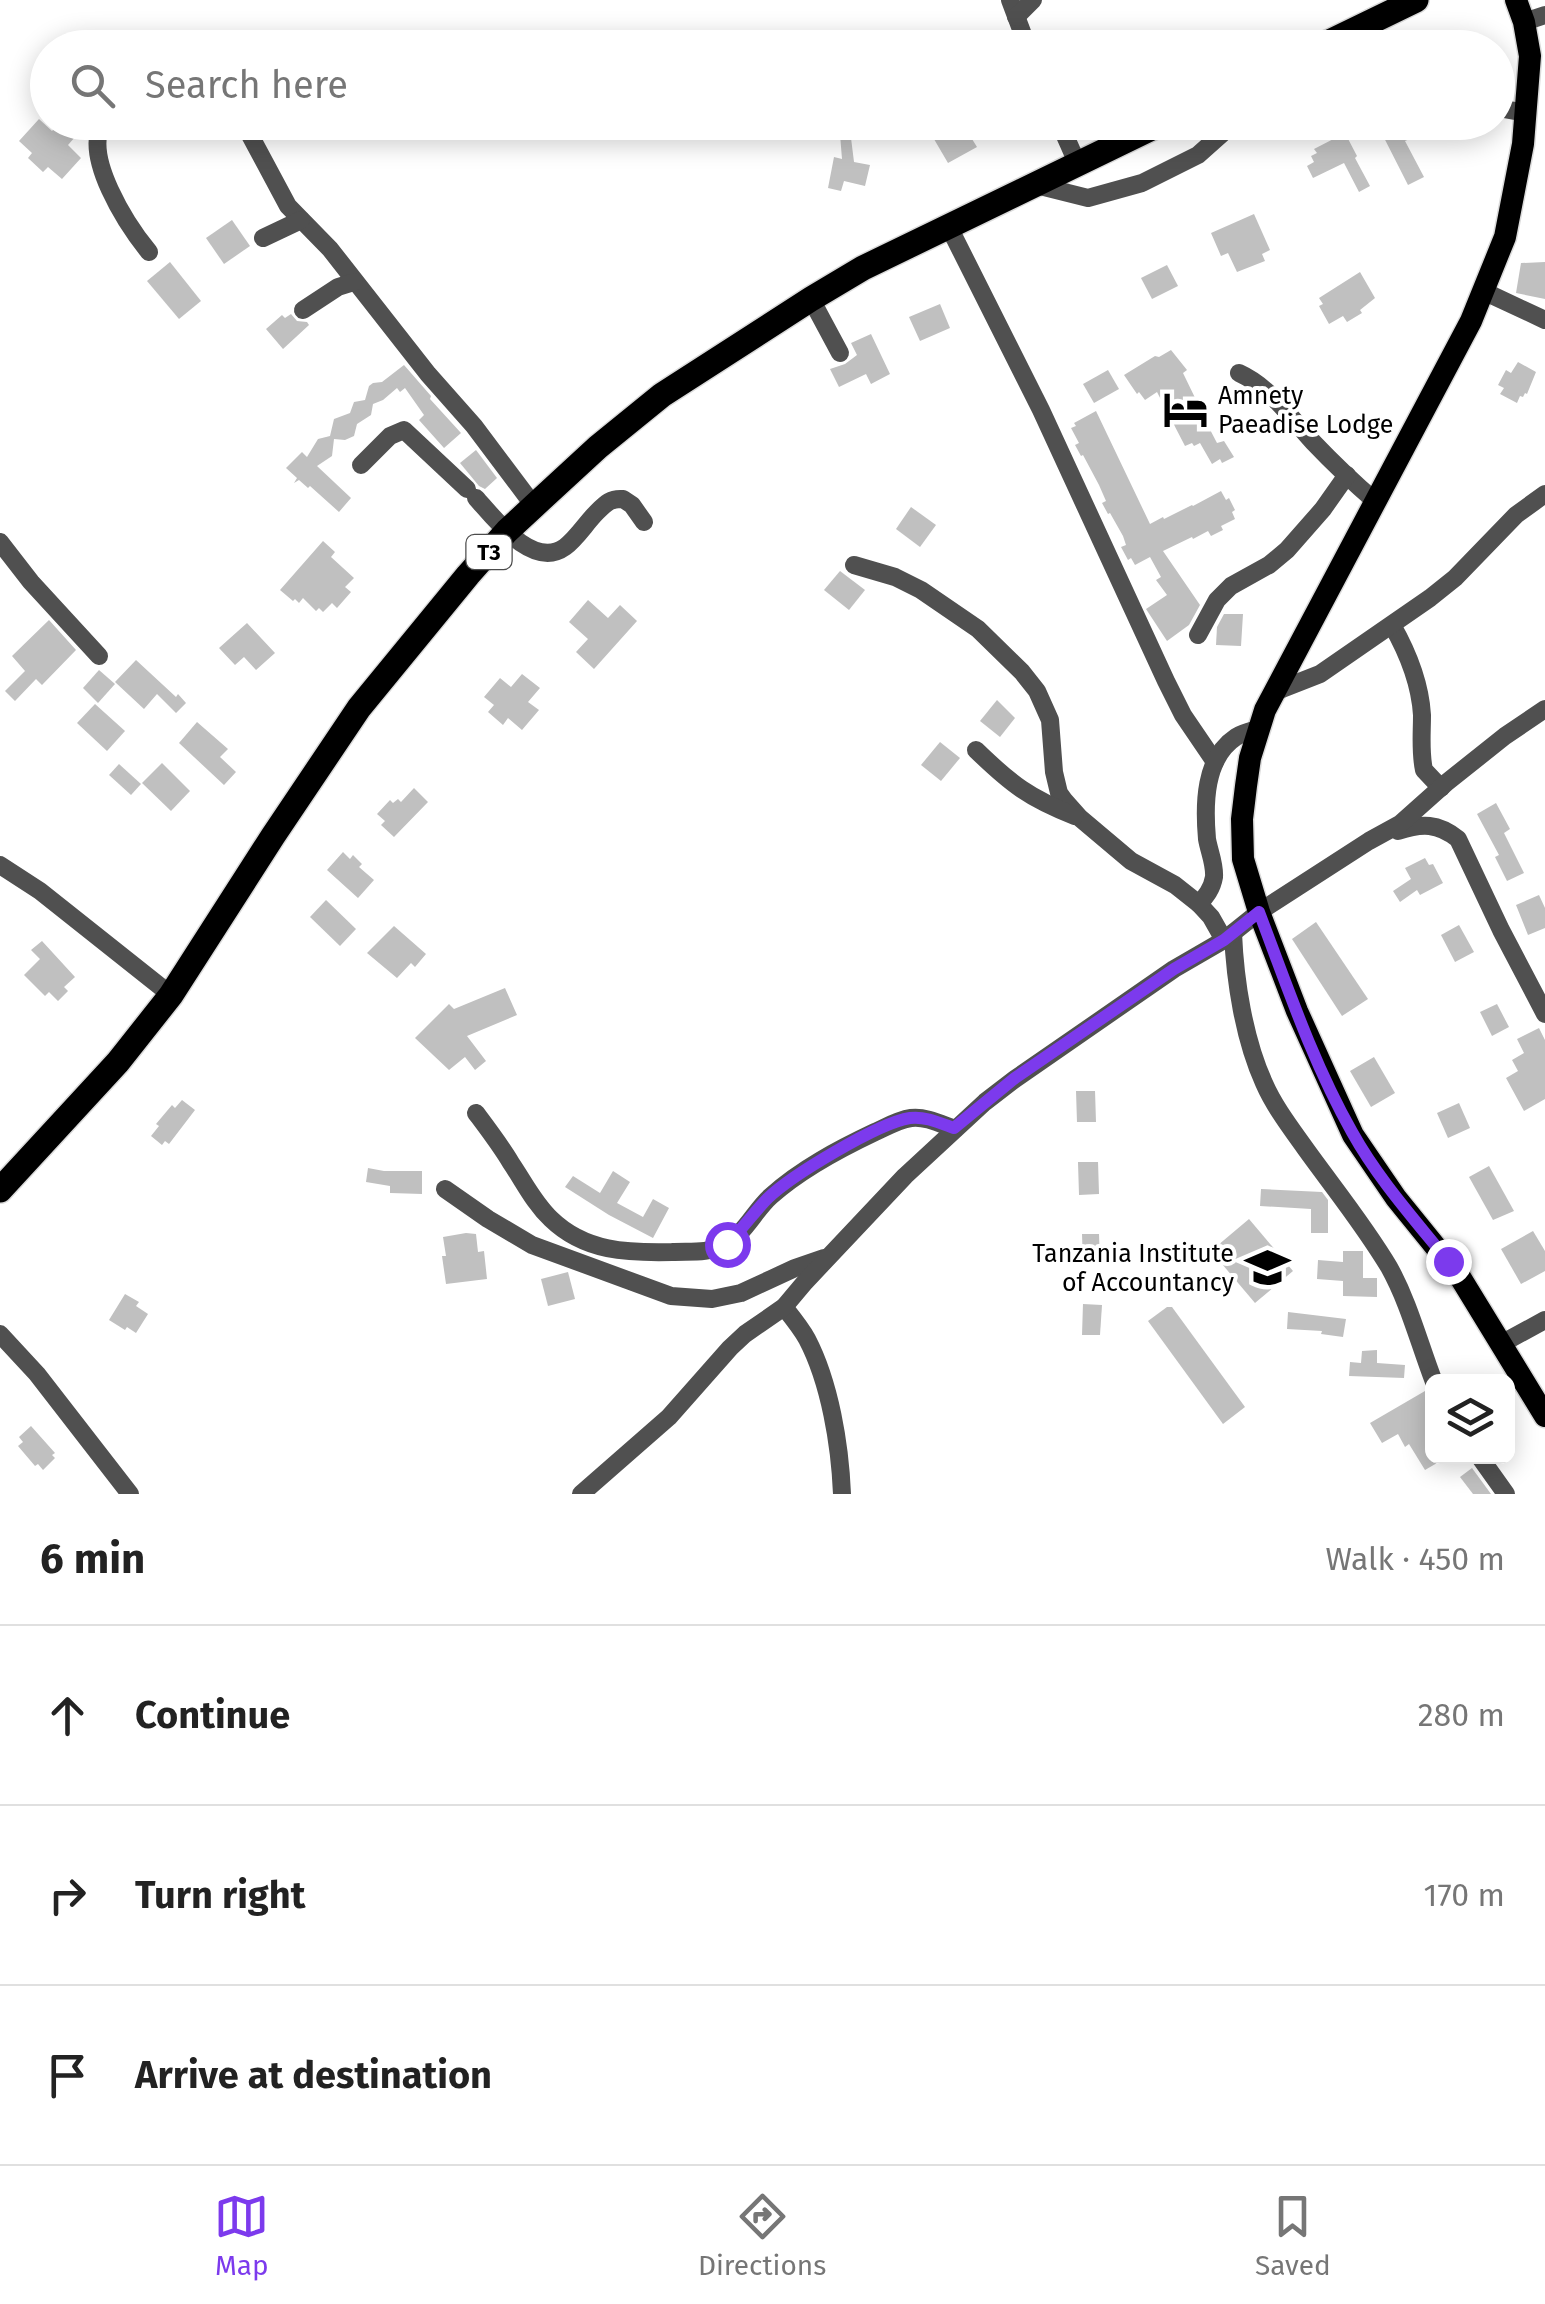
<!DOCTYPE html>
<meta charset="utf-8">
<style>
:root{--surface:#fff;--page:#f2f2f2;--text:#222;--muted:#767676;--line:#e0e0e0;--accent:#7c3aed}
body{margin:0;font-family:"Fira Sans",sans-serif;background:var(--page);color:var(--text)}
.controls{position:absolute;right:30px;bottom:30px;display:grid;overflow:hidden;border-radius:15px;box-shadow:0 5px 25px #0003}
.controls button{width:90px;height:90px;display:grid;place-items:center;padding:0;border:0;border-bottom:2px solid var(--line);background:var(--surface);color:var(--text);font:50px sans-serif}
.stop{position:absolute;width:30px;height:30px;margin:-22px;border:8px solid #7c3aed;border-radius:50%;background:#fff}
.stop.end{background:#7c3aed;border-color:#fff;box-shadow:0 2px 10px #0008}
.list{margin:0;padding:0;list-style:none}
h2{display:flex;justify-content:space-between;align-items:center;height:130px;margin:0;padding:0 40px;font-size:42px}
h2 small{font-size:32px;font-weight:400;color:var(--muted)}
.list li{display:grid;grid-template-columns:65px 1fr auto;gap:30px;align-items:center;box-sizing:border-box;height:180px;padding:0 40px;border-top:2px solid var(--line)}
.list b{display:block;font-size:38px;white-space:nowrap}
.list em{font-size:32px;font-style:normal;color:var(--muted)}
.icon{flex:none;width:55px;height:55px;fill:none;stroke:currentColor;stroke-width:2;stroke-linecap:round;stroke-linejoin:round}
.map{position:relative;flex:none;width:1545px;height:1494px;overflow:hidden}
.search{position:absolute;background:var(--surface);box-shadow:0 5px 25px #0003;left:30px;right:30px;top:30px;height:110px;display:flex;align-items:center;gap:25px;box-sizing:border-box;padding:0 35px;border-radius:55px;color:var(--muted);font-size:38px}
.sheet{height:670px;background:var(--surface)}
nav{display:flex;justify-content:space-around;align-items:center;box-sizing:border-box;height:140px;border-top:2px solid var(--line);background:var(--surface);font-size:28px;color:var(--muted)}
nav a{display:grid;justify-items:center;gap:5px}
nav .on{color:var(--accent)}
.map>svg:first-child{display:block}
.building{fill:#c0c0c0}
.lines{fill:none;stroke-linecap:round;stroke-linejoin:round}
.major-casing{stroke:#dbdbdb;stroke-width:25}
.highway-casing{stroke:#dbdbdb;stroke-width:28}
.minor{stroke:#505050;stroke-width:18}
.major{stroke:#000;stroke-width:22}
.highway{stroke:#000;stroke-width:25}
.route{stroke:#7c3aed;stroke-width:12}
.labels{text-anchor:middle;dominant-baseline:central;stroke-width:8;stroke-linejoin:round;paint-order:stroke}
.shield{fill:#fff;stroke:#4c4c4c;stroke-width:2.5}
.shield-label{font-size:22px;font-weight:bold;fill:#000}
.poi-label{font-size:25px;fill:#000;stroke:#fff;text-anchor:start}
</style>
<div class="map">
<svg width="1545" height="1494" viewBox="0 0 1545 1494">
<rect width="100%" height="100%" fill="#fff"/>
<g class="building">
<polygon points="39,119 52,131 60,123 75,137 68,145 81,158 62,179 48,167 43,172 28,158 32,153 19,141"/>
<polygon points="839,122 849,122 854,162 870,165 865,186 844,181 841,191 828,188 834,157 842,159"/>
<polygon points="924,122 949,122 957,137 967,131 977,147 948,163"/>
<polygon points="1376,122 1405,122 1412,138 1405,141 1424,177 1408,185"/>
<polygon points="1345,133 1357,156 1355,158 1370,186 1359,192 1344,163 1313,178 1307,166 1314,162 1311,156 1317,153 1314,149"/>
<polygon points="1254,214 1270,250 1262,254 1265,261 1237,272 1228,253 1221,256 1211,233"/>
<polygon points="232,220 250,246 224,264 206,238"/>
<polygon points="170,262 201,301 179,319 147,281"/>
<polygon points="1545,262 1545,299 1516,293 1521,263"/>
<polygon points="1167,265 1178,286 1152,299 1141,278"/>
<polygon points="1360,272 1375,298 1360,310 1362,313 1347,322 1343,316 1329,324 1319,306 1323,304 1319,298"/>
<polygon points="940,304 950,328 920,341 909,317"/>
<polygon points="291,314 297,321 307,322 309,325 283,349 266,329 282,315 285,318"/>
<polygon points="871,334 890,374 871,384 866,374 839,387 830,369 845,364 857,355 851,343"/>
<polygon points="1171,350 1187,370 1183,373 1199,406 1201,405 1208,419 1205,420 1217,443 1224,441 1234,457 1222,463 1220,459 1212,464 1200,443 1194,446 1192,443 1185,446 1157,392 1145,400 1139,392 1137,394 1124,375 1155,356 1159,357"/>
<polygon points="1518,362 1536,372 1527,394 1525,393 1523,397 1520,396 1517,403 1500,394 1504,388 1498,385 1506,370 1511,373"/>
<polygon points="404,365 431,396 430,399 461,433 444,448 419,420 424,415 405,388 400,392 397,388 383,400 373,404 371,415 357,424 354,436 345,440 334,439 332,456 317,466 351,498 339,512 310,486 308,488 299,480 294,483 297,478 286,468 302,452 307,457 318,439 330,436 334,419 350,413 354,402 365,400 369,386 373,383 382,382"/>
<polygon points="1108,370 1119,389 1094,403 1083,384"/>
<polygon points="1096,411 1150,524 1163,517 1164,519 1192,505 1193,506 1221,491 1226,500 1229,498 1235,510 1232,512 1235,519 1221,526 1223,530 1211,536 1208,531 1193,539 1192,537 1163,551 1200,605 1189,625 1167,641 1146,609 1167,595 1156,580 1161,577 1150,557 1135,565 1131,558 1128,560 1121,547 1126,545 1123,536 1110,513 1108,514 1102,503 1106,501 1099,485 1083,455 1081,456 1075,445 1079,443 1071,428 1076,426 1074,423"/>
<polygon points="476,450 497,478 485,489 479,486 460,463"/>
<polygon points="911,507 936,525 920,547 896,529"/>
<polygon points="323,541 335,552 331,557 354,578 345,587 351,592 337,608 332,603 323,612 319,608 316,611 303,598 299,603 295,599 293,601 280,590"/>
<polygon points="840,571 865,590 849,610 824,590"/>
<polygon points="588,600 608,618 620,605 637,621 594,669 576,652 588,639 569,622"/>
<polygon points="1224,614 1243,614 1241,646 1216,645 1217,627"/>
<polygon points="49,620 76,650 42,685 36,679 15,701 5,691 25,671 12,656"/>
<polygon points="247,623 275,653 256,670 244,657 235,665 219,648"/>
<polygon points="136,660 176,697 178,694 186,703 176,713 157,694 144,709 115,682"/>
<polygon points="99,670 115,684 98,703 83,688"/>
<polygon points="522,674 540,688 528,702 539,710 522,730 508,718 503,725 488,712 494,705 484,697 500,678 511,687"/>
<polygon points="997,700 1015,718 1000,737 980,721"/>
<polygon points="95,704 125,731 107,751 77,723"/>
<polygon points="197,722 228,749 220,757 236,772 224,785 179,743"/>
<polygon points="940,742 960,758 941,781 921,765"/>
<polygon points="162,763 190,791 171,811 142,783"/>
<polygon points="119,764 141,784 131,795 109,775"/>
<polygon points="414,788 428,802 394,837 381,825 385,821 377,814 390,800 393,803 398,799 401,802"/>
<polygon points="1496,803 1510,829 1504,833 1524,873 1507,881 1495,857 1499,855 1477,814"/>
<polygon points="343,852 350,859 353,855 362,864 359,867 374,880 358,898 327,870"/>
<polygon points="1425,858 1429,865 1433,864 1443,883 1420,895 1417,890 1400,902 1393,891 1411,879 1405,868"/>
<polygon points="1539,895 1545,908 1545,928 1528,935 1516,905"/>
<polygon points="326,900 356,929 340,946 310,917"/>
<polygon points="1316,922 1368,999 1342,1016 1292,939"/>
<polygon points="1459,925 1474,952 1455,962 1441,935"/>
<polygon points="394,926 426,954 415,967 411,963 397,978 367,953"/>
<polygon points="42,941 75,977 64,987 68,991 58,1001 49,992 45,996 24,975 40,959 31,950"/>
<polygon points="505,988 517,1015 467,1036 486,1061 475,1070 465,1057 449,1070 415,1038 449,1004 454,1009"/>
<polygon points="1497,1004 1509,1027 1492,1036 1480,1012"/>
<polygon points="1539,1028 1545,1040 1545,1099 1524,1111 1506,1078 1518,1071 1512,1060 1524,1053 1517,1039"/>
<polygon points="1374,1057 1395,1093 1371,1107 1350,1071"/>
<polygon points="1076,1091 1095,1091 1096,1122 1077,1122"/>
<polygon points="182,1100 195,1110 169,1144 165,1141 162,1145 151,1136 159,1126 156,1124 172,1105 175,1108"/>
<polygon points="1459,1103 1470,1128 1448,1138 1437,1113"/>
<polygon points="1078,1162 1098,1162 1099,1194 1079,1195"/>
<polygon points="1489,1166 1514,1211 1493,1220 1469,1177"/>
<polygon points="368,1168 384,1171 422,1171 422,1194 390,1193 390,1186 366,1182"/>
<polygon points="613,1171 630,1182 617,1203 643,1217 653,1199 669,1208 653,1238 609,1215 565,1187 573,1176 600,1193"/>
<polygon points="1261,1189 1322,1192 1328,1200 1328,1233 1311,1233 1311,1209 1260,1206"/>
<polygon points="1249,1219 1293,1271 1255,1303 1211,1251"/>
<polygon points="1533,1231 1545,1251 1545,1271 1521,1284 1501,1249"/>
<polygon points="466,1233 476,1234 478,1252 484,1251 487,1279 446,1284 442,1256 446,1256 443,1237"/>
<polygon points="1082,1234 1099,1234 1100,1265 1083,1265"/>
<polygon points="1343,1251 1363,1251 1363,1278 1377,1278 1377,1297 1343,1296 1343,1281 1317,1279 1318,1260 1343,1262"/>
<polygon points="568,1272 575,1299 548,1306 541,1279"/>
<polygon points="125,1294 139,1302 136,1306 148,1314 136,1333 127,1327 125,1330 109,1320"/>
<polygon points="1083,1304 1102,1305 1100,1335 1082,1335"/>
<polygon points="1167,1307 1172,1307 1245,1407 1223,1424 1148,1321"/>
<polygon points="1288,1312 1346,1319 1343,1337 1321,1334 1322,1331 1287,1329"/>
<polygon points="1377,1350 1377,1363 1405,1365 1404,1378 1349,1376 1350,1362 1361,1363 1362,1351"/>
<polygon points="1425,1391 1432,1396 1432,1456 1449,1456 1425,1470 1409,1444 1405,1447 1398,1434 1382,1443 1370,1423"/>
<polygon points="31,1426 55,1453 52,1455 55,1458 43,1470 38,1464 35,1466 18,1446 23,1442 19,1437"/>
<polygon points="1472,1468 1491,1494 1473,1494 1460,1477"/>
</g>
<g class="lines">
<defs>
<polyline id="major" points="1516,0 1524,22 1530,56 1523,144 1505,237 1471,321 1265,710 1250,758 1246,786 1242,819 1243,859 1259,912 1297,1011 1353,1135 1396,1198 1460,1277 1545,1416"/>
<g id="highway">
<polyline points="1317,48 1416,0"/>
<polyline points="0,1190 118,1062 171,995 273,836 359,708 468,575 507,531 534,506 598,447 662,395 811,299 863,268 1164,122"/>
</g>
</defs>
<use href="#major" class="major-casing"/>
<use href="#highway" class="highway-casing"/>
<g class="minor">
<polyline points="1010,0 1028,48"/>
<polyline points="1016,17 1033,0"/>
<polyline points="1524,22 1545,15"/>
<polyline points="1498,108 1526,113"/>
<path d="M103 122C82 156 127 225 149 252"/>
<polyline points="243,122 288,206 330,249 428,374 474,426 534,506"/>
<polyline points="1059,122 1078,165"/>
<polyline points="1036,185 1088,198 1142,183 1198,155 1235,122"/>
<polyline points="949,227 1041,410 1166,681 1183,715 1215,762"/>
<polyline points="263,238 301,220"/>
<polyline points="1483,291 1545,320"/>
<polyline points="811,299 840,353"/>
<polyline points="303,310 338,287 354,282"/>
<path d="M1239 373C1270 387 1291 418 1313 442 1333 463 1354 483 1376 502"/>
<polyline points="361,465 390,436 404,430 467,489"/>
<path d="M476 498C495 519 533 570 565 547 577 538 586 523 597 512 606 503 611 498 623 499L632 505 644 522"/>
<polyline points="0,542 31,582 99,656"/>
<polyline points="854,565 895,577 921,590 978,629 1022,672 1037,691 1050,720 1054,772 1059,793 1064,800 1080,818 1131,861 1175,885 1199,904 1211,917 1224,940"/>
<path d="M1392 625C1408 653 1420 682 1422 715 1422 734 1420 752 1424 770L1441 788"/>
<polyline points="1198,635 1217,600 1231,586 1269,565 1287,550 1323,509 1347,475"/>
<polyline points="1274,692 1320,674 1430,598 1455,578 1516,515 1545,494"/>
<path d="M976 750C1011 784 1029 798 1075 816"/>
<path d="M1398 831C1422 823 1438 823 1458 839L1501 930 1545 1014"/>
<polyline points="0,865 40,891 171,995"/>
<path d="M1199 904C1206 896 1212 889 1214 877 1215 864 1209 851 1207 839 1204 805 1204 758 1236 737 1242 733 1251 731 1258 729"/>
<path d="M1233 933C1235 981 1244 1039 1264 1083 1274 1106 1290 1127 1305 1148 1333 1187 1364 1225 1389 1267 1409 1303 1419 1343 1434 1382"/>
<path d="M476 1113C488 1129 501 1146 511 1163 524 1182 534 1203 551 1219 585 1252 628 1253 672 1252 690 1251 707 1254 724 1245 744 1235 755 1210 771 1196 801 1169 839 1149 875 1132 886 1127 898 1120 911 1118 925 1116 941 1124 955 1129"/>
<polyline points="445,1189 488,1219 532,1245 671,1296 712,1299 741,1293 795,1268 824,1258"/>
<path d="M784 1307C792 1317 801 1328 807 1339 830 1383 840 1445 842 1494"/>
<polyline points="0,1334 37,1374 130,1494"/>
<polyline points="1501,1344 1545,1320"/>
<polyline points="1479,1456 1506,1494"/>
<polyline points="581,1494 669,1417 730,1348 745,1334 784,1307 805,1282 905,1176 985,1102 1015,1079 1174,969 1224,940 1259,912 1369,841 1400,824 1446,783 1505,736 1545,709"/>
</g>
<use href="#major" class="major"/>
<use href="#highway" class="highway"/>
</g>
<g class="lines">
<path class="route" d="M727 1244C742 1230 753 1213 768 1198 792 1175 878 1123 910 1118 925 1116 940 1123 954 1128L1015 1078 1174 969 1224 940 1259 912C1287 986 1313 1063 1352 1132 1378 1179 1415 1220 1448 1261"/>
</g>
<defs>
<symbol id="hotel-bare" viewBox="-9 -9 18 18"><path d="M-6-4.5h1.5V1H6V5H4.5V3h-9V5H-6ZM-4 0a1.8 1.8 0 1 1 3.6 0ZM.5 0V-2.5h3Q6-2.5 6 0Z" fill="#000" stroke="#fff" stroke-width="2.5" paint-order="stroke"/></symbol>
<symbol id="university-bare" viewBox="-9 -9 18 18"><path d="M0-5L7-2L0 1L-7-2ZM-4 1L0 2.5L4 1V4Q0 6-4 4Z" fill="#000" stroke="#fff" stroke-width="2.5" paint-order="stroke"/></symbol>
</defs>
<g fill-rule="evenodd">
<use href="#hotel-bare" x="1154" y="378" width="63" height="63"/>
<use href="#university-bare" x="1236" y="1236" width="63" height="63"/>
</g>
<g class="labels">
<rect class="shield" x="466.5" y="535" width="45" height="34" rx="8"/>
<g class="shield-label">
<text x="489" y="552">T3</text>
</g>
<g class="poi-label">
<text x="1218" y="396">Amnety<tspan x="1218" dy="29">Paeadise Lodge</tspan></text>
<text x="1234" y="1254" text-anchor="end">Tanzania Institute<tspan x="1234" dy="29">of Accountancy</tspan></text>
</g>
</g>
</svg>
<div class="controls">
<button><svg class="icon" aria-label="layers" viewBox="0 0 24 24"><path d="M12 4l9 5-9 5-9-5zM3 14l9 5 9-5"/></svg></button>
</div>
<div class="stop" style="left:727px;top:1244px"></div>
<div class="stop end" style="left:1448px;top:1261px"></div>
<div class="search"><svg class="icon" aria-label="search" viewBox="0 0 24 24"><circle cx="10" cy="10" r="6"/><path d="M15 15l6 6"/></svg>Search here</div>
</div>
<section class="sheet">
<h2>6 min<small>Walk · 450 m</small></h2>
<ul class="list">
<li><svg class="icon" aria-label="ahead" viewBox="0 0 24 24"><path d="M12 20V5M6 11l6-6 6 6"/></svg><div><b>Continue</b></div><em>280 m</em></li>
<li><svg class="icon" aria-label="right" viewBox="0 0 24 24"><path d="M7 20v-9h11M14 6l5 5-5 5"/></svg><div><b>Turn right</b></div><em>170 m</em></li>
<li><svg class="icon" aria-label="arrive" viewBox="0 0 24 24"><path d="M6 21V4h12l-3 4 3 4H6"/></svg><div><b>Arrive at destination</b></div></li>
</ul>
</section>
<nav>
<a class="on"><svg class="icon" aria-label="map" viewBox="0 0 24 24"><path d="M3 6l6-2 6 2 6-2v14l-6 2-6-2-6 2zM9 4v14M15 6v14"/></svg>Map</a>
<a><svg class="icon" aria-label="directions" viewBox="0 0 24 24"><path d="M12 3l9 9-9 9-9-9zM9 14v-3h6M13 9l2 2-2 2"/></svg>Directions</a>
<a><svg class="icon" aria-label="saved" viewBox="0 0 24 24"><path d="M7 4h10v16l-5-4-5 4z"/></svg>Saved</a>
</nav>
